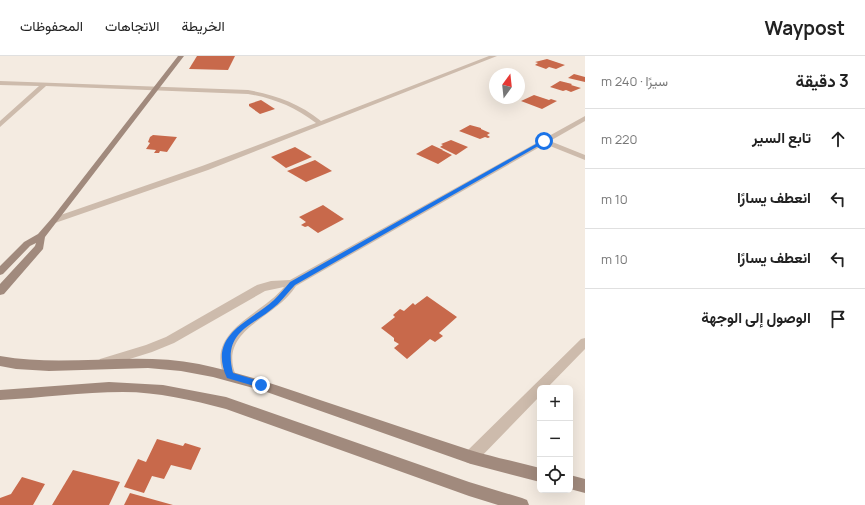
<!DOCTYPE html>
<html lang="ar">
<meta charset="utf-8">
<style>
:root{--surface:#fff;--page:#f6f6f6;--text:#222;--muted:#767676;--line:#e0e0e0}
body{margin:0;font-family:Manrope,Vazirmatn,sans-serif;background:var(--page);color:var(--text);direction:rtl}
.controls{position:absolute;right:12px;bottom:12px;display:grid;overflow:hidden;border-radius:6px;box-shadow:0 4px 16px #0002}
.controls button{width:36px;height:36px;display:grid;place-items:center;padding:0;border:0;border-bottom:1px solid var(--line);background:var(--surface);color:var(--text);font:20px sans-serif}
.compass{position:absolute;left:489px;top:12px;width:36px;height:36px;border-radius:50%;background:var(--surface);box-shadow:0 4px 16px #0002;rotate:15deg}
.stop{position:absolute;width:12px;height:12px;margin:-9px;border:3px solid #1a73e8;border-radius:50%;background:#fff}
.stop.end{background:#1a73e8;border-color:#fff;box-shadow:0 1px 4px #0008}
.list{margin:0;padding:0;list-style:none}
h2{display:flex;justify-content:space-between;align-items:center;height:52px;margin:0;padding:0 16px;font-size:17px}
h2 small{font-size:13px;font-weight:400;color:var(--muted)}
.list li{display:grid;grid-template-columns:26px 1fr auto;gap:12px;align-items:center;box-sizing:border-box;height:60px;padding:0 16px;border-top:1px solid var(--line)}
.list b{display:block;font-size:15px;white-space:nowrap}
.list em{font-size:13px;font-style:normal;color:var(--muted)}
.icon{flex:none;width:22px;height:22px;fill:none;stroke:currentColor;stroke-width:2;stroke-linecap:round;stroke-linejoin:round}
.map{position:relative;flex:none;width:585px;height:449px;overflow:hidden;direction:ltr}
header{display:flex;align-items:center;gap:24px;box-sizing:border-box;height:56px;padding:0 20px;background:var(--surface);border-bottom:1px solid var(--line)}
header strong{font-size:19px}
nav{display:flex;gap:22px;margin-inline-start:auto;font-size:14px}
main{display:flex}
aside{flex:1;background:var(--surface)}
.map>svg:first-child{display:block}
.building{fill:#c8694b}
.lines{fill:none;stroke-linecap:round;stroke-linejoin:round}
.street{fill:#cdbbac;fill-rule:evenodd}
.secondary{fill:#a18a7d;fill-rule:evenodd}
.route{fill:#1a73e8}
</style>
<header>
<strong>Waypost</strong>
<nav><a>الخريطة</a><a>الاتجاهات</a><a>المحفوظات</a></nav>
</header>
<main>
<aside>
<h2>3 دقيقة<small>سيرًا · 240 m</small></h2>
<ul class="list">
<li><svg class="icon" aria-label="ahead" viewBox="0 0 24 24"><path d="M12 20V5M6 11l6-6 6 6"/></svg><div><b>تابع السير</b></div><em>220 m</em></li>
<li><svg class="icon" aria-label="left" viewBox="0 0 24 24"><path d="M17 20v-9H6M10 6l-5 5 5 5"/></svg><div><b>انعطف يسارًا</b></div><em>10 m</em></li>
<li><svg class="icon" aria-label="left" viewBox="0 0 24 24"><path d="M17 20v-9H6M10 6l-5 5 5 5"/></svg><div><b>انعطف يسارًا</b></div><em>10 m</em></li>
<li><svg class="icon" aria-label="arrive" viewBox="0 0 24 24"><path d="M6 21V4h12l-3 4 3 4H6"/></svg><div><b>الوصول إلى الوجهة</b></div></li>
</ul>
</aside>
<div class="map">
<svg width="585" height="449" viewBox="0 0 585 449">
<rect width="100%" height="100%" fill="#f4ebe1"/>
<g class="building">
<polygon points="197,0 235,0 228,14 189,13"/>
<polygon points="547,3 565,9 556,13 549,11 546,13 535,9 538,7 535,6"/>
<polygon points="574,18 585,21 585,26 568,22"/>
<polygon points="560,25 572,28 571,29 581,32 571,36 566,34 563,35 550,31"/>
<polygon points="534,39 549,44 551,43 557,45 542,53 521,45"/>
<polygon points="261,44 275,53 260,58 249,50 249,48"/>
<polygon points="470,69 481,72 481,73 490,77 487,79 490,81 488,82 485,81 480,83 459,75"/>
<polygon points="153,79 177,81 167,96 160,95 159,97 154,97 156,94 146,93 150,87 148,86 150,81"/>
<polygon points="451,84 468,91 456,99 440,91 443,89 441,88"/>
<polygon points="432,89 443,94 442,94 452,99 438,108 416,98"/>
<polygon points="295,91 312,101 286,112 271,101"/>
<polygon points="315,104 332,115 306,126 287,115"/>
<polygon points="323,149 344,163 318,177 308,170 305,171 301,169 306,166 299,161"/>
<polygon points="427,240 457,261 439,277 443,280 435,286 430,283 407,303 394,292 399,288 394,285 394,282 381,272 395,261 393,259 400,253 404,255 413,247 415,249"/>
<polygon points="157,383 183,390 185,387 201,392 191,414 171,409 164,423 152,420 144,437 124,431 138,403 146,406"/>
<polygon points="73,414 120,426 109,449 52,449"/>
<polygon points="22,421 45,428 33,449 0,449 0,442 11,438"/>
<polygon points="130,437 173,449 124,449"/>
</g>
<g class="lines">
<g class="street">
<path d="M489 0H497L208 114 55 167 52 166 51 164 52 162 202 110 316 67C295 51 273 42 248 38L46 30 0 71V65L39 30 0 29V25L248 34C275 39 299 47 321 65Z"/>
<path d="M585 60V65L550 85 585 99V104L545 88 296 230C276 263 217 273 236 320L234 324 230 325 226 324C202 275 261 260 284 231L265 235 174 287 152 296 104 311 100 309 98 306 100 303 146 289 166 281 257 229 271 225 290 224Z"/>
<polygon points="585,282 585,293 547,332 540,332 540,340 476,406 471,408 466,406 464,401 466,396 581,283"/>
</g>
<g class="secondary">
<polygon points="178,0 184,0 45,181 43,193 4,238 0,239 0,228 35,190 36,187 30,190 3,218 0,219 0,210 24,186 38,178 52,162"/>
<path d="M0 300C66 312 133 295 199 308 247 318 294 335 341 351 384 365 426 380 470 394 493 401 517 406 540 412V426L471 408 261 334 213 321 181 315 148 312 49 315 16 313 0 310Z"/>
<path d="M109 326 163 329 226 341 469 426 522 442 527 444 529 449H498L469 440 226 353C192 344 158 336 123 336 82 336 41 342 0 344V334Z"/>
<polygon points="570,419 585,423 585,437 570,433"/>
</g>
</g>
<path class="route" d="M543 84 547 85 295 229C289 235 284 242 278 248 253 271 222 274 233 317L263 326V331L261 332 227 322C207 278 250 266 274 244 280 238 285 232 290 226Z"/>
</svg>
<div class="controls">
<button>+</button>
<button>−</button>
<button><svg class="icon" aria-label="locate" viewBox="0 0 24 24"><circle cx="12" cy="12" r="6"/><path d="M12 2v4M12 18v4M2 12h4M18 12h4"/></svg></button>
</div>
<svg class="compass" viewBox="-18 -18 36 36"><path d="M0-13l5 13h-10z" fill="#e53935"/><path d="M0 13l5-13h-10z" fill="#767676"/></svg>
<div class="stop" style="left:544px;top:85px"></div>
<div class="stop end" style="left:261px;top:329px"></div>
</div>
</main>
